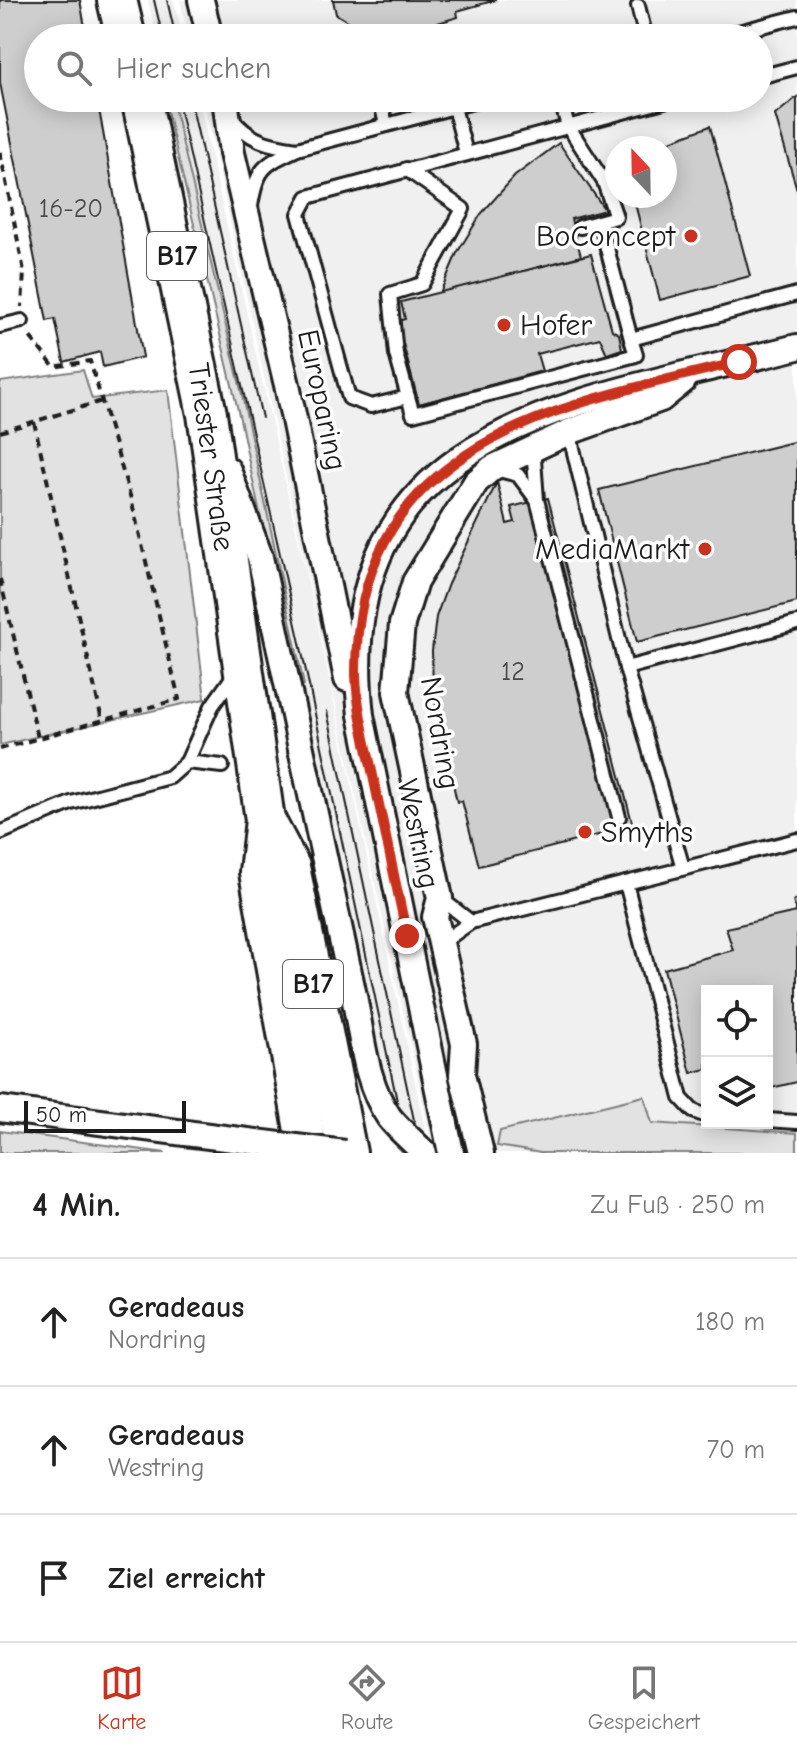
<!DOCTYPE html>
<html lang="de">
<meta charset="utf-8">
<style>
:root{--surface:#fff;--page:#f6f6f6;--text:#222;--muted:#767676;--line:#e0e0e0;--accent:#c8321e}
body{margin:0;font-family:"Comic Neue",sans-serif;background:var(--page);color:var(--text)}
.controls{position:absolute;right:24px;bottom:24px;display:grid;overflow:hidden;border-radius:0px;box-shadow:0 4px 20px #0003}
.controls button{width:72px;height:72px;display:grid;place-items:center;padding:0;border:0;border-bottom:2px solid var(--line);background:var(--surface);color:var(--text);font:40px sans-serif}
.compass{position:absolute;left:605px;top:136px;width:72px;height:72px;border-radius:50%;background:var(--surface);box-shadow:0 4px 20px #0003;rotate:338deg}
.scale{position:absolute;left:24px;bottom:20px;width:162px;box-sizing:border-box;padding-left:8px;border:4px solid #1c1c1c;border-top:0;font-size:22px;line-height:28px;white-space:nowrap;color:#1c1c1c;-webkit-text-stroke:6px #fff;paint-order:stroke}
.stop{position:absolute;width:24px;height:24px;margin:-18px;border:6px solid #c8321e;border-radius:50%;background:#fff}
.stop.end{background:#c8321e;border-color:#fff;box-shadow:0 2px 8px #0008}
.list{margin:0;padding:0;list-style:none}
h2{display:flex;justify-content:space-between;align-items:center;height:104px;margin:0;padding:0 32px;font-size:34px}
h2 small{font-size:26px;font-weight:400;color:var(--muted)}
.list li{display:grid;grid-template-columns:52px 1fr auto;gap:24px;align-items:center;box-sizing:border-box;height:128px;padding:0 32px;border-top:2px solid var(--line)}
.list b{display:block;font-size:30px;white-space:nowrap}
.list p{margin:0;font-size:26px;white-space:nowrap;color:var(--muted)}
.list em{font-size:26px;font-style:normal;color:var(--muted)}
.icon{flex:none;width:44px;height:44px;fill:none;stroke:currentColor;stroke-width:2;stroke-linecap:round;stroke-linejoin:round}
.map{position:relative;flex:none;width:797px;height:1153px;overflow:hidden}
.search{position:absolute;background:var(--surface);box-shadow:0 4px 20px #0003;left:24px;right:24px;top:24px;height:88px;display:flex;align-items:center;gap:20px;box-sizing:border-box;padding:0 28px;border-radius:44px;color:var(--muted);font-size:30px}
.sheet{height:488px;background:var(--surface)}
nav{display:flex;justify-content:space-around;align-items:center;box-sizing:border-box;height:112px;border-top:2px solid var(--line);background:var(--surface);font-size:22px;color:var(--muted)}
nav a{display:grid;justify-items:center;gap:4px}
nav .on{color:var(--accent)}
.map>svg:first-child{display:block}
.built{fill:#f0f0f0;fill-rule:evenodd}
.green{fill:#e2e2e2;stroke:#7f7f7f;stroke-width:2}
.building{fill:#cecece;stroke:#1c1c1c;stroke-width:2}
.lines{fill:none;stroke-linecap:round;stroke-linejoin:round}
.service-casing{stroke:#1c1c1c;stroke-width:18}
.minor-casing{stroke:#1c1c1c;stroke-width:30}
.primary-casing{stroke:#1c1c1c;stroke-width:44}
.path{stroke:#1c1c1c;stroke-width:4;stroke-dasharray:8 6;stroke-linecap:butt}
.service{stroke:#fff;stroke-width:12}
.minor{stroke:#fff;stroke-width:24}
.primary{stroke:#fff;stroke-width:38}
.tram{stroke:#1c1c1c;stroke-width:2}
.minor-bridge-casing{stroke:#1c1c1c;stroke-width:30;stroke-linecap:butt}
.minor-bridge{stroke:#fff;stroke-width:24}
.route{stroke:#c8321e;stroke-width:10}
.poi-dot{fill:#c8321e;stroke:#fff;stroke-width:3}
.labels{text-anchor:middle;dominant-baseline:central;stroke-width:7;stroke-linejoin:round;paint-order:stroke}
.number-label{font-size:26px;fill:#484848}
.shield{fill:#fff;stroke:#606060;stroke-width:2}
.shield-label{font-size:28px;font-weight:bold;fill:#1c1c1c}
.poi-label{font-size:30px;fill:#1c1c1c;stroke:#fff;text-anchor:end}
.street-label{font-size:30px;fill:#1c1c1c;stroke:#fff}
</style>
<div class="map">
<svg width="797" height="1153" viewBox="0 0 797 1153">
<rect width="100%" height="100%" fill="#fff"/>
<filter id="ink" filterUnits="userSpaceOnUse"><feTurbulence type="fractalNoise" baseFrequency=".0125" numOctaves="2"/><feDisplacementMap in="SourceGraphic" scale="16" xChannelSelector="R" yChannelSelector="G"/><feConvolveMatrix kernelMatrix="1 2 1 2 8 2 1 2 1" color-interpolation-filters="sRGB"/></filter>
<g filter="url(#ink)">
<g class="built">
<polygon points="148,0 174,0 183,38 157,38"/>
<path d="M180 0H797V1153H434L203 98H759V38H189ZM617 148H665V196H617ZM707 991H767V1123H707Z"/>
<polygon points="172,98 198,98 318,627 430,1153 401,1153 241,390"/>
</g>
<g class="green">
<polygon points="164,98 172,98 241,390 304,685 296,687 240,419"/>
<polygon points="83,370 92,399 168,390 205,699 0,745 0,382"/>
<polygon points="644,1096 652,1123 797,1133 797,1153 541,1153 497,1146 500,1131"/>
<polygon points="0,1131 166,1153 0,1153"/>
</g>
<g class="building">
<polygon points="0,0 80,0 87,38 38,38 38,98 97,98 143,357 103,367 100,352 64,362 55,319 47,321 0,83"/>
<polygon points="333,0 496,0 457,11 458,17 394,36 399,28 373,36 336,14"/>
<polygon points="797,97 797,190 775,115"/>
<polygon points="710,126 750,276 660,300 633,196 665,196 665,148 652,148"/>
<polygon points="559,143 605,210 571,219 581,256 440,293 457,253 481,214 515,176"/>
<polygon points="591,254 612,330 619,334 622,349 607,354 600,338 537,354 542,371 419,404 397,321 405,319 401,302"/>
<polygon points="797,441 797,602 637,642 599,490"/>
<polygon points="497,482 507,524 515,522 511,507 548,498 633,826 479,866 462,801 457,802 433,692 432,651 436,617 448,584"/>
<polygon points="797,899 797,1082 767,1089 767,991 707,991 707,1069 691,1073 664,969 733,950 726,928 796,912 793,901"/>
</g>
<g class="lines">
<defs>
<g id="service">
<polyline points="638,6 646,38"/>
<polyline points="715,38 797,17"/>
<polyline points="759,77 797,67"/>
<polyline points="380,98 386,125"/>
<polyline points="560,98 568,126 604,182 616,217 580,227"/>
<polyline points="675,98 308,197 299,214 349,398 371,406 408,397 413,414 636,355 631,339 797,294"/>
<polyline points="454,107 466,153"/>
<path d="M231 117C249 141 269 145 297 149"/>
<polyline points="406,169 463,209 422,284 390,294 396,354 408,397"/>
<path d="M251 206C257 168 263 165 297 149L488 98"/>
<polyline points="600,222 631,339"/>
<polyline points="0,326 22,321"/>
<polyline points="569,432 626,668 683,868"/>
<polyline points="533,446 537,500 619,817"/>
<polyline points="495,469 518,475 536,499"/>
<polyline points="626,668 797,623"/>
<polyline points="187,762 222,766"/>
<polyline points="0,833 71,803 170,777 187,762 212,706 236,672"/>
<polyline points="626,883 681,1098 693,1111 707,1116"/>
<polyline points="440,898 471,922"/>
<polyline points="440,944 471,922 797,840"/>
<polyline points="767,1120 797,1122"/>
</g>
<g id="minor">
<polyline points="201,0 210,38"/>
<polyline points="225,98 232,153 287,385 347,679"/>
<polyline points="228,470 260,557 354,996"/>
<polyline points="0,1109 185,1133"/>
<path d="M451 1153 361 715C328 423 582 402 797 347"/>
<polyline points="481,1153 462,1075 464,1044 435,917 440,898 396,692 402,624 415,582 476,482 492,468 569,432 661,399 683,381"/>
</g>
<g id="primary">
<polyline points="117,0 126,38"/>
<polyline points="141,98 207,414 265,820 259,872 308,1153"/>
<polyline points="265,820 290,867 347,1153"/>
</g>
</defs>
<use href="#service" class="service-casing"/>
<use href="#minor" class="minor-casing"/>
<use href="#primary" class="primary-casing"/>
<g class="path">
<polyline points="0,152 24,271 22,307"/>
<polyline points="34,422 102,720"/>
<polyline points="0,432 102,401"/>
<polyline points="0,579 38,738"/>
<polyline points="0,749 179,699 131,499 90,361 54,367 28,334"/>
</g>
<use href="#service" class="service"/>
<use href="#minor" class="minor"/>
<use href="#primary" class="primary"/>
<g class="tram">
<polyline points="154,0 163,38"/>
<polyline points="167,0 176,38"/>
<polyline points="177,98 300,643 408,1153"/>
<polyline points="190,98 262,418"/>
<polyline points="327,711 421,1153"/>
</g>
<defs>
<g id="minor-bridge">
<path d="M354 996C362 1035 365 1083 389 1117 399 1130 413 1141 424 1153"/>
<polyline points="185,1133 345,1153"/>
</g>
</defs>
<use href="#minor-bridge" class="minor-bridge-casing"/>
<use href="#minor-bridge" class="minor-bridge"/>
</g>
</g>
<g class="lines" filter="url(#ink)">
<path class="route" d="M407 936C396 883 384 829 373 776 366 742 357 708 356 674 354 440 558 406 739 362"/>
</g>
<g class="poi-dot">
<circle cx="691" cy="236" r="8"/>
<circle cx="504" cy="325" r="8"/>
<circle cx="705" cy="549" r="8"/>
<circle cx="585" cy="832" r="8"/>
</g>
<g class="labels">
<g class="number-label">
<text x="71" y="209">16-20</text>
<text x="513" y="672">12</text>
</g>
<g class="shield">
<rect x="147" y="232" width="60" height="48" rx="6"/>
<rect x="283" y="960" width="60" height="48" rx="6"/>
</g>
<g class="shield-label">
<text x="177" y="256">B17</text>
<text x="313" y="984">B17</text>
</g>
<g class="poi-label">
<text x="675" y="236">BoConcept</text>
<text x="520" y="325" text-anchor="start">Hofer</text>
<text x="689" y="549">MediaMarkt</text>
<text x="601" y="832" text-anchor="start">Smyths</text>
</g>
<g class="street-label">
<text transform="translate(322 400) rotate(78)">Europaring</text>
<text transform="translate(211 457) rotate(82)">Triester Straße</text>
<text transform="translate(440 733) rotate(80)">Nordring</text>
<text transform="translate(418 834) rotate(78)">Westring</text>
</g>
</g>
</svg>
<div class="controls">
<button><svg class="icon" aria-label="locate" viewBox="0 0 24 24"><circle cx="12" cy="12" r="6"/><path d="M12 2v4M12 18v4M2 12h4M18 12h4"/></svg></button>
<button><svg class="icon" aria-label="layers" viewBox="0 0 24 24"><path d="M12 4l9 5-9 5-9-5zM3 14l9 5 9-5"/></svg></button>
</div>
<svg class="compass" viewBox="-18 -18 36 36"><path d="M0-13l5 13h-10z" fill="#e53935"/><path d="M0 13l5-13h-10z" fill="#767676"/></svg>
<div class="scale">50 m</div>
<div class="stop" style="left:739px;top:362px"></div>
<div class="stop end" style="left:407px;top:936px"></div>
<div class="search"><svg class="icon" aria-label="search" viewBox="0 0 24 24"><circle cx="10" cy="10" r="6"/><path d="M15 15l6 6"/></svg>Hier suchen</div>
</div>
<section class="sheet">
<h2>4 Min.<small>Zu Fuß · 250 m</small></h2>
<ul class="list">
<li><svg class="icon" aria-label="ahead" viewBox="0 0 24 24"><path d="M12 20V5M6 11l6-6 6 6"/></svg><div><b>Geradeaus</b><p>Nordring</p></div><em>180 m</em></li>
<li><svg class="icon" aria-label="ahead" viewBox="0 0 24 24"><path d="M12 20V5M6 11l6-6 6 6"/></svg><div><b>Geradeaus</b><p>Westring</p></div><em>70 m</em></li>
<li><svg class="icon" aria-label="arrive" viewBox="0 0 24 24"><path d="M6 21V4h12l-3 4 3 4H6"/></svg><div><b>Ziel erreicht</b></div></li>
</ul>
</section>
<nav>
<a class="on"><svg class="icon" aria-label="map" viewBox="0 0 24 24"><path d="M3 6l6-2 6 2 6-2v14l-6 2-6-2-6 2zM9 4v14M15 6v14"/></svg>Karte</a>
<a><svg class="icon" aria-label="directions" viewBox="0 0 24 24"><path d="M12 3l9 9-9 9-9-9zM9 14v-3h6M13 9l2 2-2 2"/></svg>Route</a>
<a><svg class="icon" aria-label="saved" viewBox="0 0 24 24"><path d="M7 4h10v16l-5-4-5 4z"/></svg>Gespeichert</a>
</nav>
